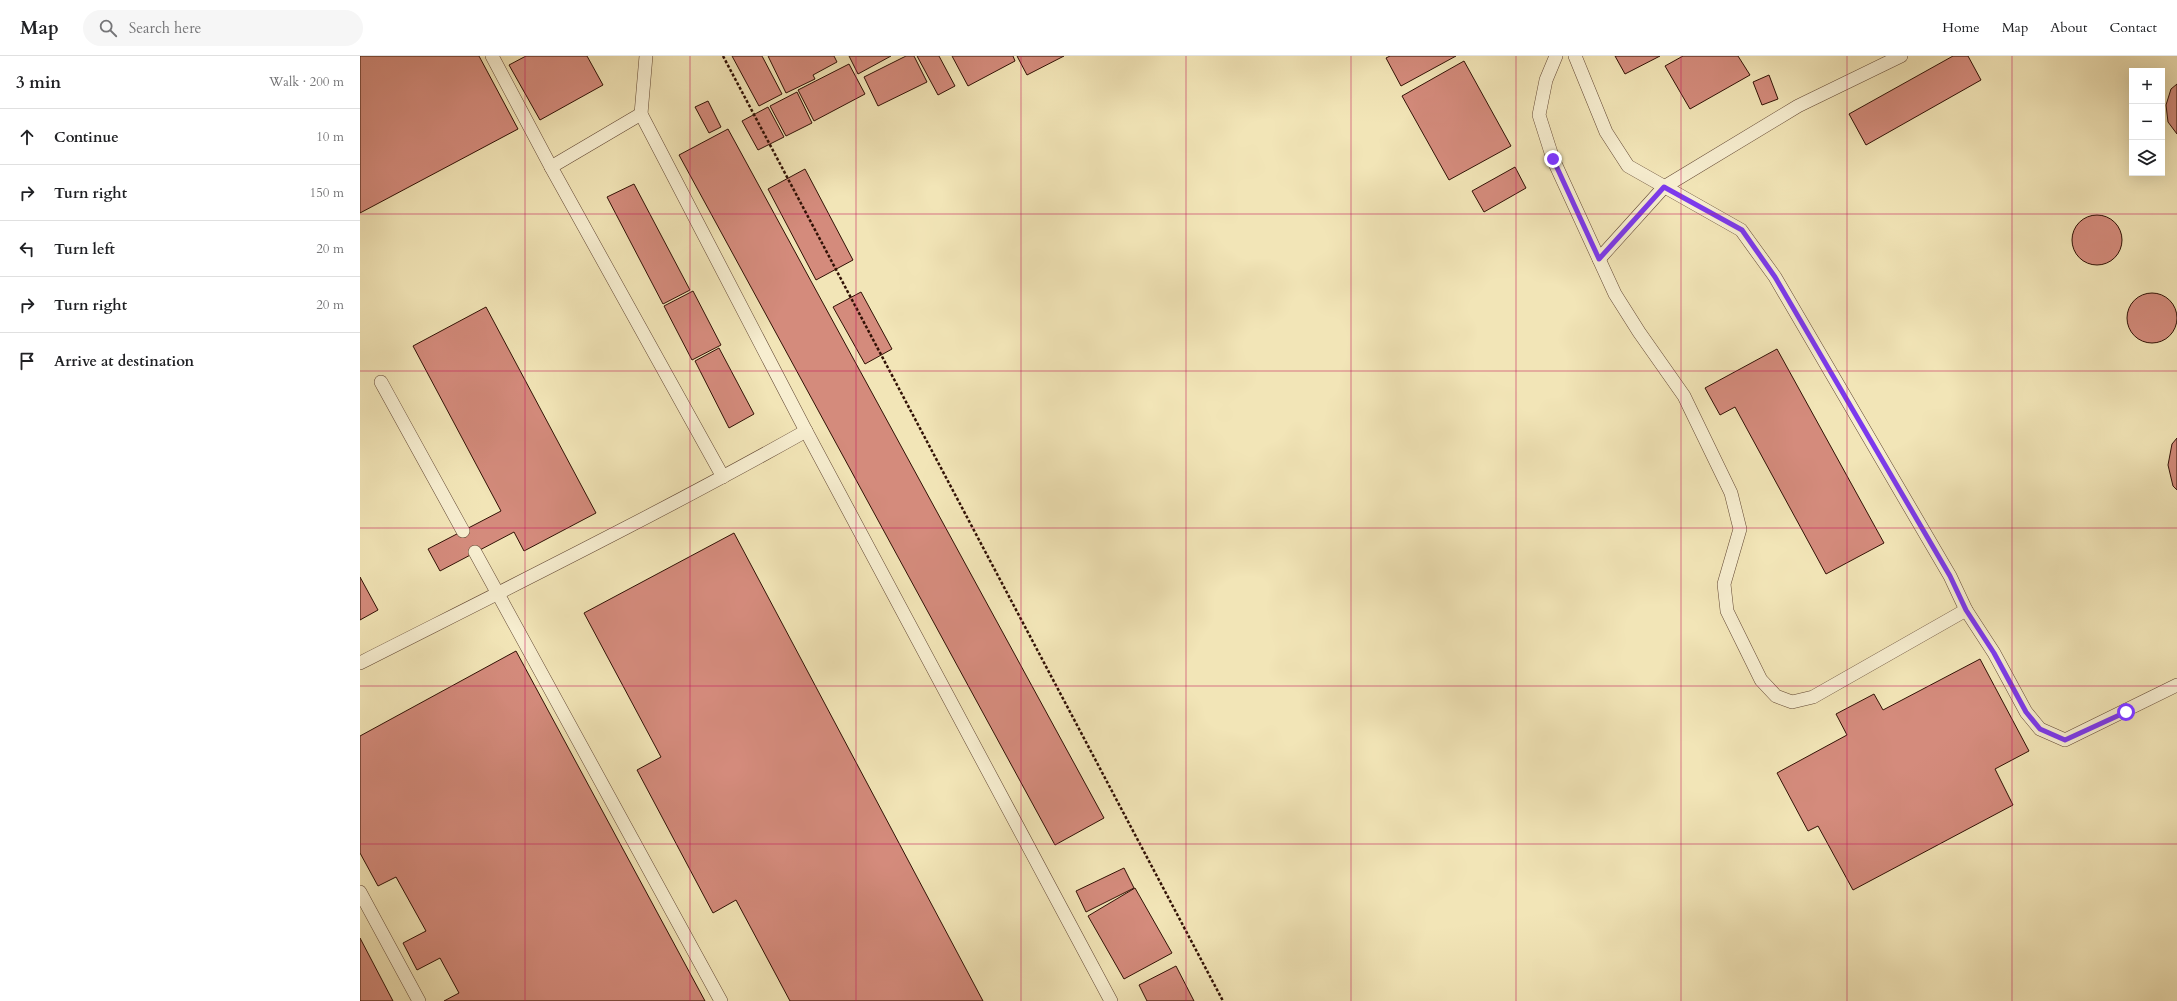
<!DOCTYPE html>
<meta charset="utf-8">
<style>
:root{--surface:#fff;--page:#f6f6f6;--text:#202124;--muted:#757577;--line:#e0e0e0}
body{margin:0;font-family:Cardo,serif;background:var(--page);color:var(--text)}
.controls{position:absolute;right:12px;top:12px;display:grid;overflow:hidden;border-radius:0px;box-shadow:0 4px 16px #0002}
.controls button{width:36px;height:36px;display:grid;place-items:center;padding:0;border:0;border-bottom:1px solid var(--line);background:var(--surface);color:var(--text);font:20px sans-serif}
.stop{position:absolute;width:12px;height:12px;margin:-9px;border:3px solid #7c3aed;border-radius:50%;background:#fff}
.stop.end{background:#7c3aed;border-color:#fff;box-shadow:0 1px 4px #0008}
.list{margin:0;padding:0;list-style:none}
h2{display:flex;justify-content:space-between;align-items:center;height:52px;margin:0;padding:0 16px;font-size:17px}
h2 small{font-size:13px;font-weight:400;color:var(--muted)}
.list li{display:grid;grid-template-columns:26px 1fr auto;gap:12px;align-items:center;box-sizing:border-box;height:56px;padding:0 16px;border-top:1px solid var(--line)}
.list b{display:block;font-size:15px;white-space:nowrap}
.list em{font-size:13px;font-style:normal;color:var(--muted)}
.icon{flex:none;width:22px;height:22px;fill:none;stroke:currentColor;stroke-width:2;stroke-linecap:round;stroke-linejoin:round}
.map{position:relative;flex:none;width:1817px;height:945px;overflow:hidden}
header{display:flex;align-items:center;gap:24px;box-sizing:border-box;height:56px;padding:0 20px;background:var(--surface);border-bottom:1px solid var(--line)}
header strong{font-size:19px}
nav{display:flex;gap:22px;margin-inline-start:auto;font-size:14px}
.search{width:280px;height:36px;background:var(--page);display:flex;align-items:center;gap:10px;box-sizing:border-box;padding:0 14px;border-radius:22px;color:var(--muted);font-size:15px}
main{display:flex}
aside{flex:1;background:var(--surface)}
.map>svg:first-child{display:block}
.building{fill:#d48b7c;stroke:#311105}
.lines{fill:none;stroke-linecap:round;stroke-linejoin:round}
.lane-casing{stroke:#614632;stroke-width:14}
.path{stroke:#311105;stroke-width:2.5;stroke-dasharray:3 2;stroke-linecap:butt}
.lane{stroke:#f7eed0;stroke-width:13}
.route{stroke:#7c3aed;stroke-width:5}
.grid{fill:none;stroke:#c2185b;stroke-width:1;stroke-opacity:0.55}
</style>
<header>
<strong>Map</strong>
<div class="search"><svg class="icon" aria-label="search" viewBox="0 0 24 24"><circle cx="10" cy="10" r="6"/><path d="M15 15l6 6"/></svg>Search here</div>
<nav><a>Home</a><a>Map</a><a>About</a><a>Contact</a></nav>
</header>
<main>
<aside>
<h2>3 min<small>Walk · 200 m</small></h2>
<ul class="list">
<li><svg class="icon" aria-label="ahead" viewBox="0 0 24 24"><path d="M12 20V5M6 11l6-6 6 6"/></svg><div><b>Continue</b></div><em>10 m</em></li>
<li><svg class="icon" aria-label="right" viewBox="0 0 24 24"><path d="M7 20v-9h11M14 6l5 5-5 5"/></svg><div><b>Turn right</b></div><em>150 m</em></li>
<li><svg class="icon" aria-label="left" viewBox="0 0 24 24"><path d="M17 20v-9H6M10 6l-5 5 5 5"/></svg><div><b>Turn left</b></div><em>20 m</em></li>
<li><svg class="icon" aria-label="right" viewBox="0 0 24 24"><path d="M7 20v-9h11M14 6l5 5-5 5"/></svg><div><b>Turn right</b></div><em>20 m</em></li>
<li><svg class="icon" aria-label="arrive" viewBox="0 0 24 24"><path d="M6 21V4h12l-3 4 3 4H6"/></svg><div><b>Arrive at destination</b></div></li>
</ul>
</aside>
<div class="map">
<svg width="1817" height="945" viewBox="0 0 1817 945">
<rect width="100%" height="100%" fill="#f2e5b7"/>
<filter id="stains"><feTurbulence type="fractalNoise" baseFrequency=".005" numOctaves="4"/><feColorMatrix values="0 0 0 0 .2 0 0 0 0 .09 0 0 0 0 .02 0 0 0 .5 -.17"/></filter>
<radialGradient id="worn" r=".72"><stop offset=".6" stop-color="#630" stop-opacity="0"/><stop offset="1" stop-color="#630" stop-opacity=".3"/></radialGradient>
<g class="building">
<polygon points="0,0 119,0 158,73 0,157"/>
<polygon points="166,0 227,0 243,29 180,64 149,9"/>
<polygon points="372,0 402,0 422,38 399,50"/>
<polygon points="408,0 474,0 477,6 453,19 455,23 426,37"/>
<polygon points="489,0 531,0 498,18"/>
<polygon points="546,0 554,0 567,26 518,50 504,21"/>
<polygon points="557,0 579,0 595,30 578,39"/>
<polygon points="592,0 653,0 655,5 608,30"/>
<polygon points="657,0 704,0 667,19"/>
<polygon points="1030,0 1096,0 1041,30 1026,2"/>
<polygon points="1255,0 1300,0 1265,18"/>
<polygon points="1323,0 1378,0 1390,19 1330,53 1305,10"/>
<polygon points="1593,0 1608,0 1621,24 1506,89 1489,58"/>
<polygon points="1104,5 1151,90 1089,124 1042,40"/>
<polygon points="489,8 505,38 454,65 438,34"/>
<polygon points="1409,19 1418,43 1402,49 1393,26"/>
<polygon points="1817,28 1817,78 1808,66 1806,49 1811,33"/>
<polygon points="437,36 452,67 426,80 410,50"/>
<polygon points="348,45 361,71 349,77 335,51"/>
<polygon points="408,51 424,81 398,94 382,65"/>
<polygon points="368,73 744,762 695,789 319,99"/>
<polygon points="1155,111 1166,132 1124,156 1112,135"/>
<polygon points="445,113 493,204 456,224 408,133"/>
<polygon points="274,128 330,234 303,248 247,141"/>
<circle cx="1737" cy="184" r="25"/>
<polygon points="333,235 361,289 332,304 304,250"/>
<polygon points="501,236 532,293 505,308 473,251"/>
<circle cx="1792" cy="262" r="25"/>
<polygon points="126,251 236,457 164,495 154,476 80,515 68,493 141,455 53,290"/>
<polygon points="359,292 394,358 369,372 335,305"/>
<polygon points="1417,293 1524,487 1466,518 1375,351 1360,359 1345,332"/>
<polygon points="1817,382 1817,434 1813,430 1808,409 1812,388"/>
<polygon points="374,477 623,945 430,945 376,844 353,857 277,714 301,701 224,557"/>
<polygon points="0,521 18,554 0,564"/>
<polygon points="156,595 345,945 84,945 99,937 80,902 57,914 43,887 66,875 36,821 18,830 0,797 0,680"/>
<polygon points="1620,603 1669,695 1635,713 1653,749 1493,834 1458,770 1448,775 1417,717 1487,679 1476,658 1514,638 1523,654"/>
<polygon points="764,812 774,832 726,856 716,835"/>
<polygon points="775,832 812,897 764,923 728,860"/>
<polygon points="0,882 33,945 0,945"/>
<polygon points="816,910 834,945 787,945 779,929"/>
</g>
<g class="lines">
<defs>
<g id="lane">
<polyline points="132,0 191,111"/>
<polyline points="286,0 281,58 446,375 751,945"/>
<polyline points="1196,0 1186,24 1179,59 1193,103 1255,238 1279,276 1324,340 1371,437 1380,473 1364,528 1367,555 1401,624 1416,640 1432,646 1453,641 1606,554 1590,520 1415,221 1381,174 1268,110 1246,76 1215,0"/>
<polyline points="281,58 191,111 363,421"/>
<polyline points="1239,203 1304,131 1438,50 1541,0"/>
<polyline points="21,326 103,475"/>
<polyline points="115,496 361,945"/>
<polyline points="1606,554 1634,597 1666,656 1680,673 1705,684 1817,629"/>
<path d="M0 607C150 531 300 457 446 375"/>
<polyline points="0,836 59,945"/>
</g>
</defs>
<use href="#lane" class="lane-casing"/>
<polyline class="path" points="363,0 863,945"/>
<use href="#lane" class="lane"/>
</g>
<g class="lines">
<polyline class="route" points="1193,103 1239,203 1304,131 1382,174 1415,221 1590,520 1606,554 1634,597 1666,656 1680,673 1705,684 1766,656"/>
</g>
<path class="grid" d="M165 0V945M330 0V945M496 0V945M661 0V945M826 0V945M991 0V945M1156 0V945M1321 0V945M1487 0V945M1652 0V945M0 158H1817M0 315H1817M0 472H1817M0 630H1817M0 788H1817"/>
<rect width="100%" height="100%" filter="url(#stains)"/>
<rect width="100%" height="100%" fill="url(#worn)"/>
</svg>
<div class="controls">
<button>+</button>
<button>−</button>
<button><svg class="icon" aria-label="layers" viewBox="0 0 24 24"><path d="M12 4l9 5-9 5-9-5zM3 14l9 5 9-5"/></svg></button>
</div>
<div class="stop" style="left:1766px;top:656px"></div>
<div class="stop end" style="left:1193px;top:103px"></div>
</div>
</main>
